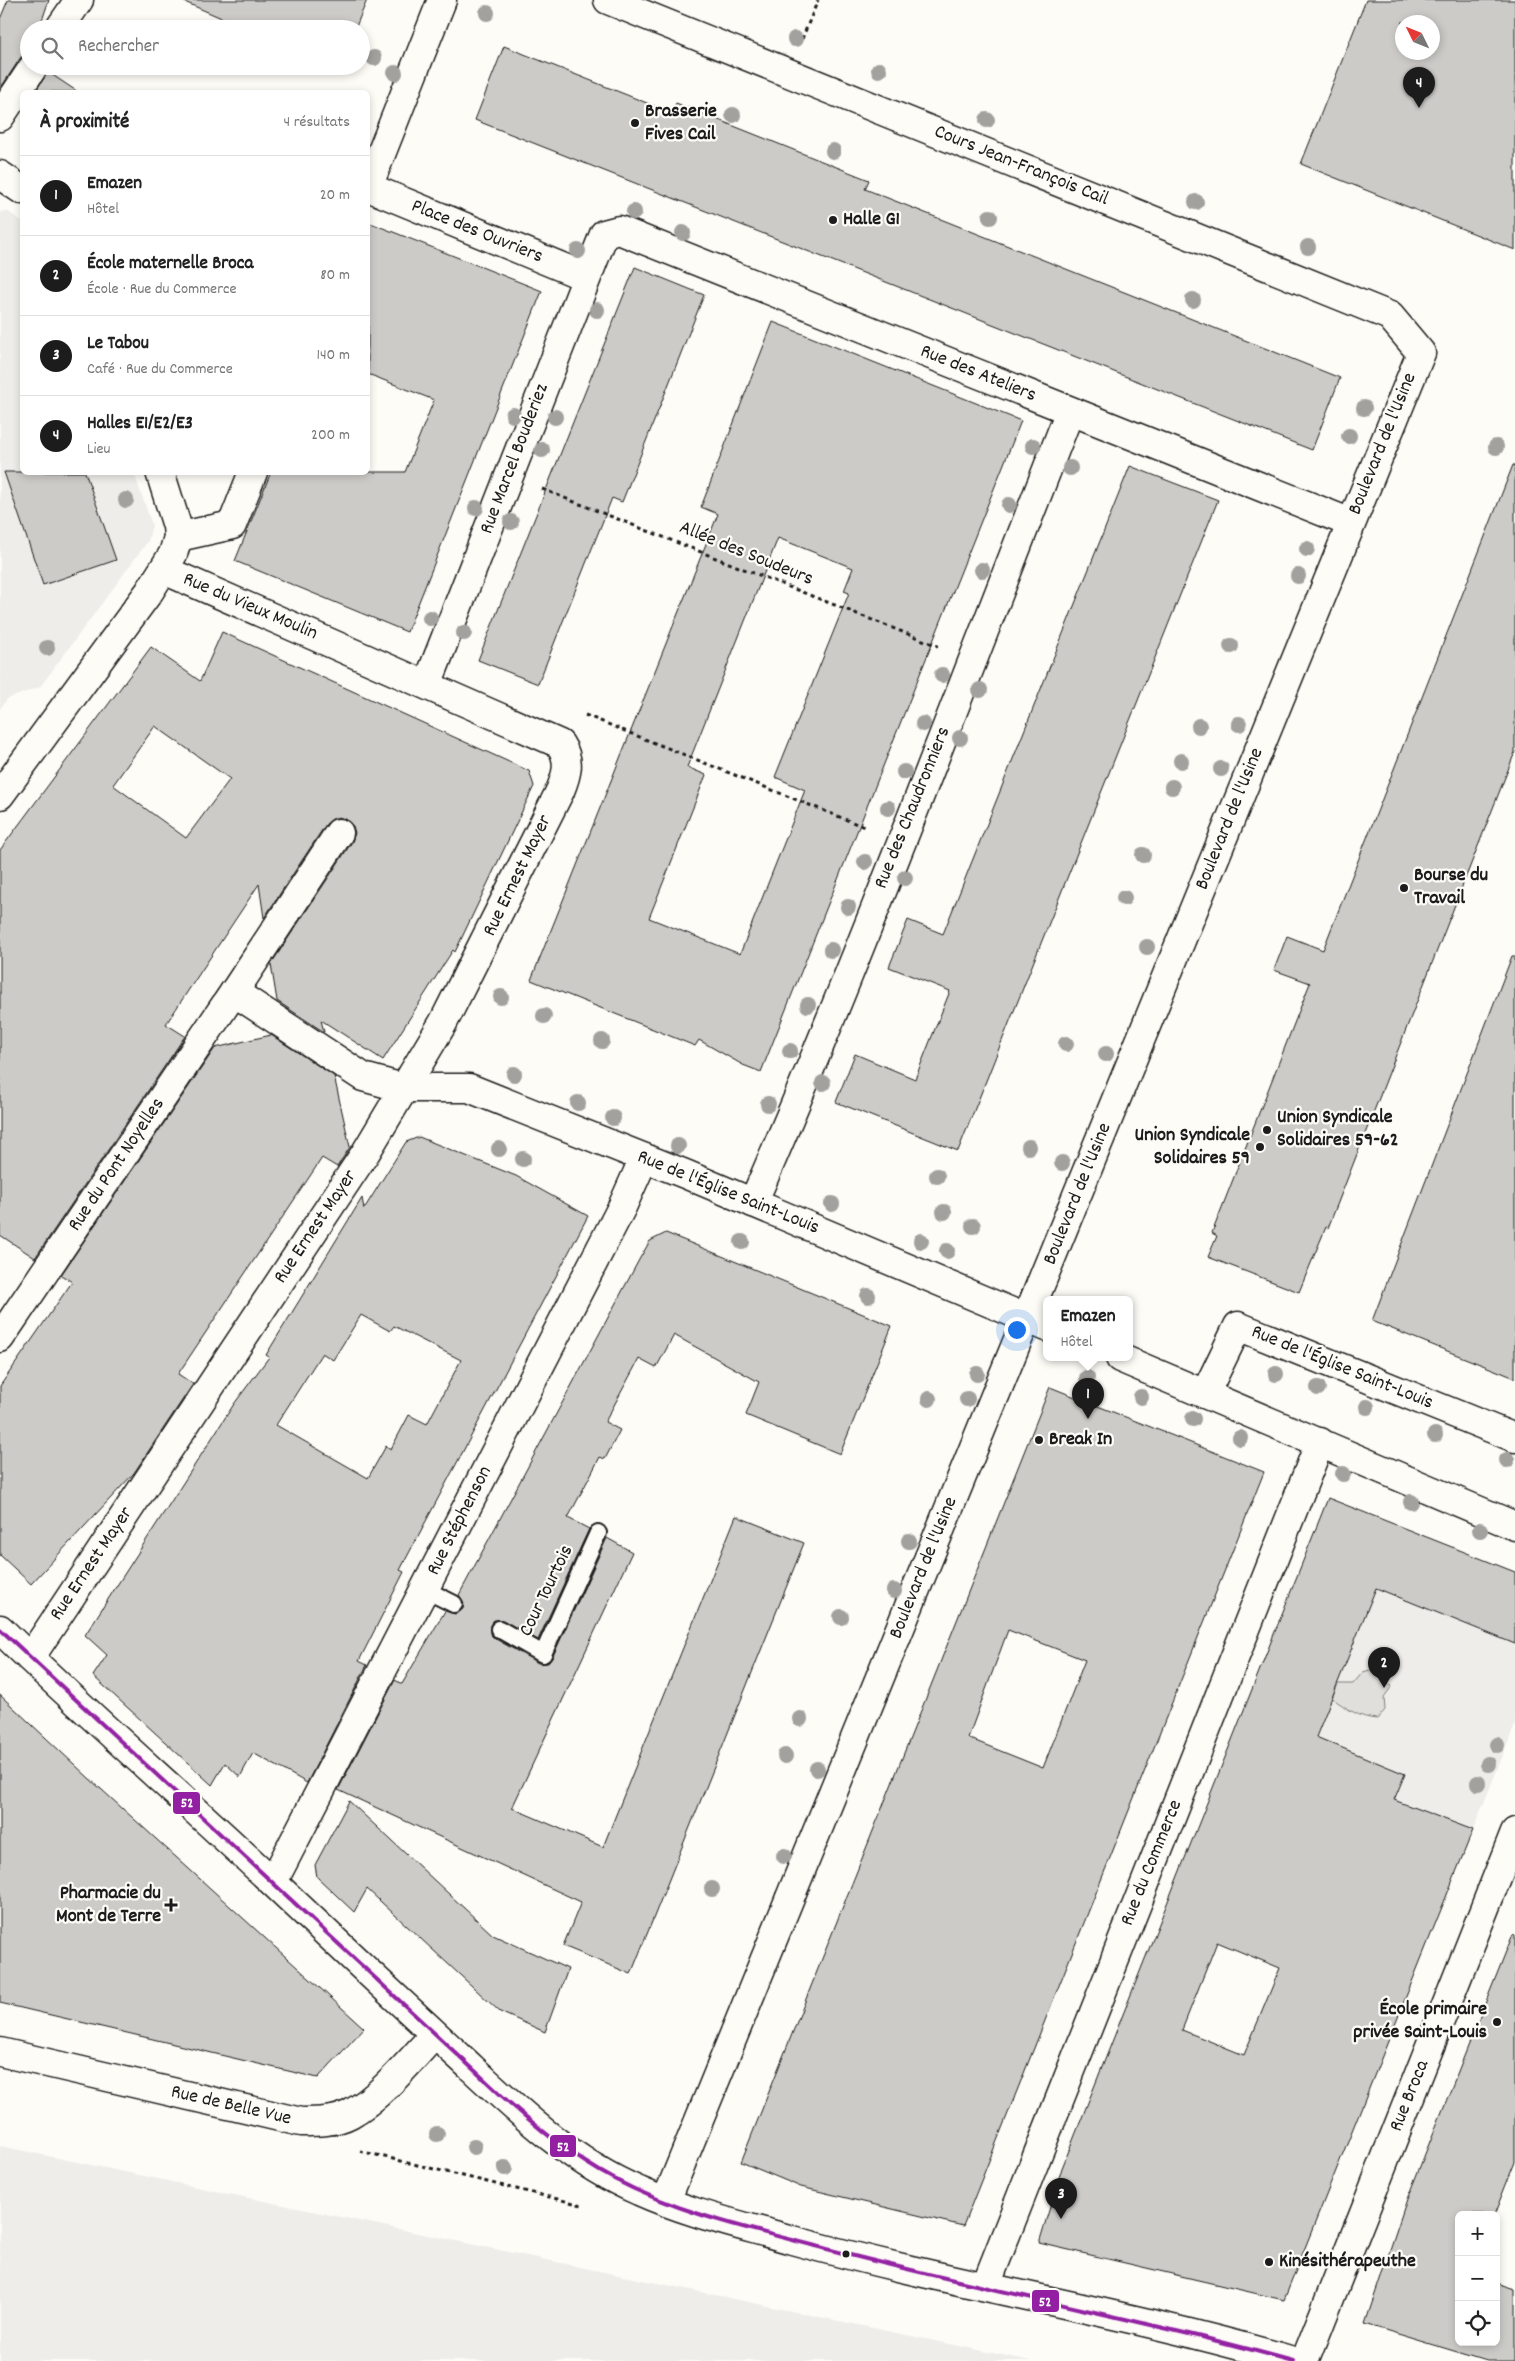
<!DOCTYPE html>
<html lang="fr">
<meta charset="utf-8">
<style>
:root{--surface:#fff;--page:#f2f2f2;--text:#222;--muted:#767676;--line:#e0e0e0;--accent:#1c1c1c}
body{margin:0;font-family:Dekko,sans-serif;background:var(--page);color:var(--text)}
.controls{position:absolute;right:15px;bottom:15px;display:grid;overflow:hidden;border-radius:8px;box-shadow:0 2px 8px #0003}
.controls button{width:45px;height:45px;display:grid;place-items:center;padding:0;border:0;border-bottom:1px solid var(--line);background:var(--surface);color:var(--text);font:25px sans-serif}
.compass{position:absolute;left:1395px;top:15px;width:45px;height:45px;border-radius:50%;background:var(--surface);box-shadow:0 2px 8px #0003;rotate:313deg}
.you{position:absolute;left:1016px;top:1329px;width:18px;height:18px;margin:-12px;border:4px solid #fff;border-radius:50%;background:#1a73e8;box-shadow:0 0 0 8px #1a73e833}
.badge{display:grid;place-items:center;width:32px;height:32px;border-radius:50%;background:var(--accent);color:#fff;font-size:16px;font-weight:700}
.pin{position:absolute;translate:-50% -41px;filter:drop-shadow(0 1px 2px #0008)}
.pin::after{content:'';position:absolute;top:26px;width:18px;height:15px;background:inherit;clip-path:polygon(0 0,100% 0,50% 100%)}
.popup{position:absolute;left:1043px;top:1296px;width:90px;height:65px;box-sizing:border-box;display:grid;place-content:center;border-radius:8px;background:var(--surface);filter:drop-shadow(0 1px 4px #0005);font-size:16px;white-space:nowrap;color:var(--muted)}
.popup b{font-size:19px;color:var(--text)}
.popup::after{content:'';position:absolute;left:50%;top:100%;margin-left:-10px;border:10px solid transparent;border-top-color:var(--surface)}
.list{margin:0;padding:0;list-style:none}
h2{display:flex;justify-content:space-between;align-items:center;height:65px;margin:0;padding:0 20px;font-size:21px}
h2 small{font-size:16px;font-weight:400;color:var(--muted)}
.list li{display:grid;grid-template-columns:32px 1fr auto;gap:15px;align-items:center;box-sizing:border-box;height:80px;padding:0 20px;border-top:1px solid var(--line)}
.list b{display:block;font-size:19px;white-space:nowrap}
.list p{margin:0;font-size:16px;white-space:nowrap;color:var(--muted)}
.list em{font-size:16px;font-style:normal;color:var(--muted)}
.icon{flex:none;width:28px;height:28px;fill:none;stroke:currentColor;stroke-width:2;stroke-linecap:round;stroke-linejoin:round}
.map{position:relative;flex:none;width:1515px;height:2361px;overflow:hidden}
.search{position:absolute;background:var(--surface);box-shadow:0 2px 8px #0003;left:20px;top:20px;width:350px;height:55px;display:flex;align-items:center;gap:12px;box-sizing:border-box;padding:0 18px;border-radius:28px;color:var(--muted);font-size:19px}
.panel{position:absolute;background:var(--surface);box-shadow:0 2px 8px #0003;left:20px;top:90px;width:350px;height:385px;border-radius:8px}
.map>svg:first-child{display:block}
.built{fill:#eeede9}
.green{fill:#e0dfdb;stroke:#7e7e7c}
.building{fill:#cccbc8;stroke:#1c1c1c;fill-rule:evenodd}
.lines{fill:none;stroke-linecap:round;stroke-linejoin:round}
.lane-casing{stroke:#1c1c1c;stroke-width:20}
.street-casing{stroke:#1c1c1c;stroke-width:31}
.secondary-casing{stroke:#1c1c1c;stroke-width:31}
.path{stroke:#1c1c1c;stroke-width:3;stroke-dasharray:4 4;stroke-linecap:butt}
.lane{stroke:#fdfcf7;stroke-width:16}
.street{stroke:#fdfcf7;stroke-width:28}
.secondary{stroke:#fdfcf7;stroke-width:28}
.bus-1-casing{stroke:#fdfcf7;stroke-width:8}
.bus-1{stroke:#9320a3;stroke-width:4}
.tree{fill:#a2a19e}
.poi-dot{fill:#1c1c1c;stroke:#fdfcf7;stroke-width:2}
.labels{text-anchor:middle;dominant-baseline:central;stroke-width:4.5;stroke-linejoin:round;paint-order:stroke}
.poi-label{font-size:20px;font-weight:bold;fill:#1c1c1c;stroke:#fdfcf7;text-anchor:start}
.street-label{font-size:20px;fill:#1c1c1c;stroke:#fdfcf7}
.line-badge{stroke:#fdfcf7;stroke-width:2}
.badge-label{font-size:14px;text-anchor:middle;font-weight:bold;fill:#fff}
</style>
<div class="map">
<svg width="1515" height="2361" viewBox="0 0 1515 2361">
<rect width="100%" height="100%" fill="#fdfcf7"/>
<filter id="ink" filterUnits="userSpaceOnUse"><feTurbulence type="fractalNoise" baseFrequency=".02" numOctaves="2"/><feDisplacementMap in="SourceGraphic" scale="10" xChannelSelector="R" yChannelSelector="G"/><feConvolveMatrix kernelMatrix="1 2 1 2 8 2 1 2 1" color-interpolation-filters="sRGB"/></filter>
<g filter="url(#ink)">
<g class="built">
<polygon points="7,211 22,221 22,472 134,473 152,525 148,541 40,687 7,699 0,709 0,212"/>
<polygon points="1328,1498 1515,1572 1515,1725 1473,1830 1267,1780 1223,1763"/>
<polygon points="0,2146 1031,2361 0,2361"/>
</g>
<path class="green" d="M1370 1670 1392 1686 1384 1697 1385 1710 1377 1719C1359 1718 1346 1708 1332 1698L1338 1684H1353L1363 1672Z"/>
<g class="building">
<polygon points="8,0 49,0 39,29 29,29 29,52 21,57 0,89 0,19"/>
<polygon points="180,0 367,0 355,29 247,29"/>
<path d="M1366 0H1515V250L1301 164ZM1402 22H1432V52H1402Z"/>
<polygon points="504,46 672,113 676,103 869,180 865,189 1340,378 1312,450 475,120"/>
<polygon points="48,72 78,92 35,92"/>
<polygon points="368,222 542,291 407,632 235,561 271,472 405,472 434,400 368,374"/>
<polygon points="635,267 704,295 622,502 612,498 538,684 478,660"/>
<path d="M773 322 1021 421 761 1072 743 1065 699 1040 695 1046 531 980 718 514 701 507ZM778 538 853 568 844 591 849 593 775 777 805 790 740 954 649 918 706 775 687 767Z"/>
<polygon points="1513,465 1515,465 1515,752 1328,1228 1326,1227 1299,1292 1208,1257 1217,1236 1212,1233 1310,983 1274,970 1287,936 1323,950"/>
<polygon points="1130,466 1218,500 958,1151 836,1102 855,1054 915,1079 950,991 889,967 908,920 943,934"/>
<polygon points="4,472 85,472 116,560 43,585"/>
<path d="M222 632 529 771 534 786 455 952 453 950 383 1060 321 1020 324 1032 277 1001 271 964 352 842 355 833 353 826 347 820 339 817 332 819 326 824 264 918 259 884 166 1024 185 1036 35 1258 0 1235V850L151 647 200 681ZM155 726 230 779 186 838 113 785Z"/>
<polygon points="1512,956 1515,956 1515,1378 1372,1321"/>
<polygon points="271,1035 334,1076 350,1147 337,1167 322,1158 178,1374 193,1384 134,1473 31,1584 0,1555 0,1386 72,1282 61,1275 215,1048"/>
<path d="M419 1137 516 1176 588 1216 400 1570 404 1572 359 1661 367 1665 307 1783 253 1753 240 1777 225 1763 212 1785 93 1676 107 1655 85 1635 234 1404 269 1357 266 1355 362 1198 364 1209 406 1142ZM361 1315 390 1331 394 1326 461 1360 427 1424 409 1415 391 1449 386 1446 368 1478 276 1425 322 1353 333 1360Z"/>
<polygon points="666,1233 892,1326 840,1454 746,1415 759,1382 674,1335 656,1368 639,1359 605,1422 620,1430 605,1459 600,1457 568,1518 589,1529 538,1640 503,1620 494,1620 490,1625 490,1634 494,1638 538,1663 548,1663 552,1658 607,1538 632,1552 512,1808 603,1847 736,1516 804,1543 631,1974 563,1946 581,1902 338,1790 395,1680 402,1684 445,1611 455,1614 463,1609 464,1603 459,1595 640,1258 650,1241"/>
<path d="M1050 1387 1264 1472 963 2226 801 2187 741 2162ZM1008 1630 1085 1660 1043 1768 968 1738Z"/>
<path d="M1328 1498 1515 1572V1644L1376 1588 1316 1737 1405 1774 1394 1800 1473 1830 1284 2300 1039 2243 1062 2168ZM1217 1942 1280 1968 1244 2055 1182 2030Z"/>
<polygon points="0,1695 90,1779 364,2028 318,2078 0,2003"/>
<polygon points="349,1801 493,1935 568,1969 545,2032 500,2012 367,1889 354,1912 317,1877 315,1865"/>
<polygon points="1513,1934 1515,1935 1515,2162 1494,2215 1459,2215 1459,2342 1496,2342 1496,2283 1515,2289 1515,2361 1487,2361 1365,2324 1407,2199"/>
</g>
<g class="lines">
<defs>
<g id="lane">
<polyline points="424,1589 454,1604"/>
<polyline points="499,1629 543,1654 598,1533"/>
</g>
<g id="street">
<polyline points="608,0 1390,316 1421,353 666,2201"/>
<polyline points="59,29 79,0"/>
<polyline points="0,117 34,66"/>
<polyline points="0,175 22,190"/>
<polyline points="368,187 586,277"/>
<polyline points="368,187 442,0"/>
<polyline points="178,537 232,525 253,472"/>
<polyline points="427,685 604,234 619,230 1351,523"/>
<polyline points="0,795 149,592 173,554 178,537 177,526 160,472"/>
<polyline points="234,992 363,1077 403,1088 469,1088 685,1174 1047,1327"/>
<path d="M753 1203C866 943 966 675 1070 411"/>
<polyline points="0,1338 234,992 339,833"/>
<polyline points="1120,1358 1515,1526"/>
<polyline points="1205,1394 1238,1326 1515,1438"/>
<path d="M30 1658 366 1152 443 1023 560 791C567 774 571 761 560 744L164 570"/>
<polyline points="273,1882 622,1207 644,1158"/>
<path d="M0 2052 301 2122C317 2122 335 2122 350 2114 381 2097 410 2061 434 2035"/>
<polyline points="986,2285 1320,1442"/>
<polyline points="1305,2361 1515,1832"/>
</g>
<path id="secondary" d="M0 1629C91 1719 189 1802 281 1890 341 1947 401 2003 461 2058 515 2108 570 2162 639 2191 688 2213 741 2225 792 2240 958 2286 1128 2312 1293 2361"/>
</defs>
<use href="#lane" class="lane-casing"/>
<use href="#street" class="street-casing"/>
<use href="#secondary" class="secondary-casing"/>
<g class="path">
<polyline points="802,39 818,0"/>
<polyline points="542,489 938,646"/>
<polyline points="585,715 867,828"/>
<polyline points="360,2151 582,2205"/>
</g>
<use href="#lane" class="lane"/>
<use href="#street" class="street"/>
<use href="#secondary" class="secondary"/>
<defs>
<path id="bus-1" d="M0 1629 502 2096C537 2127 572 2157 614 2179 680 2214 755 2230 827 2249 982 2290 1139 2318 1293 2361"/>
</defs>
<use href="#bus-1" class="bus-1-casing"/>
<use href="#bus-1" class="bus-1"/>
</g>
<g class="tree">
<circle cx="487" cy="13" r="8"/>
<circle cx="795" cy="39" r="8"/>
<circle cx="374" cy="58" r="8"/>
<circle cx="879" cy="70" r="8"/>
<circle cx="395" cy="73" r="8"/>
<circle cx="733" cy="115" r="8"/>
<circle cx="987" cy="120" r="8"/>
<circle cx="833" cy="151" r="8"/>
<circle cx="1196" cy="202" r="8"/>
<circle cx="634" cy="212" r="8"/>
<circle cx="990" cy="217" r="8"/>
<circle cx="683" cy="233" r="8"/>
<circle cx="1308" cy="247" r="8"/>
<circle cx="578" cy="251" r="8"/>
<circle cx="1193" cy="300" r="8"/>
<circle cx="597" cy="310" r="8"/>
<circle cx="1364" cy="408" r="8"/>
<circle cx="513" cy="415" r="8"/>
<circle cx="555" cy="417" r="8"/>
<circle cx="1349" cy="436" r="8"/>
<circle cx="1033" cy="446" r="8"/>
<circle cx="1496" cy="447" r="8"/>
<circle cx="542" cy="450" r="8"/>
<circle cx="1070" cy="468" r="8"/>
<circle cx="126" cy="500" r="8"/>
<circle cx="1009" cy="505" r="8"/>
<circle cx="476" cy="508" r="8"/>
<circle cx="511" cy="522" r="8"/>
<circle cx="1307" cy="549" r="8"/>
<circle cx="982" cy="570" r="8"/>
<circle cx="1298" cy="576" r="8"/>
<circle cx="430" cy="618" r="8"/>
<circle cx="464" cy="633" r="8"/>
<circle cx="1231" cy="646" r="8"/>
<circle cx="47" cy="648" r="8"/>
<circle cx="942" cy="675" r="8"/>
<circle cx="980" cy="690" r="8"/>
<circle cx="923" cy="724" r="8"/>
<circle cx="1239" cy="724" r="8"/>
<circle cx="1199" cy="726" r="8"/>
<circle cx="960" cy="738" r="8"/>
<circle cx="1181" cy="761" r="8"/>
<circle cx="1221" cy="769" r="8"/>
<circle cx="904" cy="772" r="8"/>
<circle cx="1172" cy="787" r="8"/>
<circle cx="888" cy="808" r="8"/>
<circle cx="1143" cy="855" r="8"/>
<circle cx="865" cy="862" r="8"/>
<circle cx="905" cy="878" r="8"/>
<circle cx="1124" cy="898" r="8"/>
<circle cx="848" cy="907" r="8"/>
<circle cx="1147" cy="947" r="8"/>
<circle cx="831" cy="950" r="8"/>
<circle cx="501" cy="997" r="8"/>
<circle cx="808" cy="1005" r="8"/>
<circle cx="544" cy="1016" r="8"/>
<circle cx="602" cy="1041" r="8"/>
<circle cx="1066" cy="1044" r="8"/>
<circle cx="790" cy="1051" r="8"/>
<circle cx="1106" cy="1054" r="8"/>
<circle cx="514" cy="1074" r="8"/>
<circle cx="823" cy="1083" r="8"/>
<circle cx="578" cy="1103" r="8"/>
<circle cx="768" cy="1104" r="8"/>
<circle cx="613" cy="1118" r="8"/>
<circle cx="678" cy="1146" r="8"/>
<circle cx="1029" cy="1147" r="8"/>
<circle cx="499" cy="1149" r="8"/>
<circle cx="523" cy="1159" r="8"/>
<circle cx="1062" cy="1163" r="8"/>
<circle cx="937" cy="1176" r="8"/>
<circle cx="832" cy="1204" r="8"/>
<circle cx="944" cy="1212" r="8"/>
<circle cx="973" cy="1226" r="8"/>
<circle cx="921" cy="1241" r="8"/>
<circle cx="742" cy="1242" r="8"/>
<circle cx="947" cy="1251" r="8"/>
<circle cx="868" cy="1296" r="8"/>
<circle cx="977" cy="1374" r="8"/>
<circle cx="1276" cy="1374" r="8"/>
<circle cx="1087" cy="1378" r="8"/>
<circle cx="1318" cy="1388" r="8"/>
<circle cx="1141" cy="1397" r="8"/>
<circle cx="929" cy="1399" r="8"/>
<circle cx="967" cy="1399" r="8"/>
<circle cx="1367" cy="1407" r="8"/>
<circle cx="1193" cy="1419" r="8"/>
<circle cx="1435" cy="1435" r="8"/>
<circle cx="1240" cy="1438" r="8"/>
<circle cx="1507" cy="1460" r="8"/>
<circle cx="1343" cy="1474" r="8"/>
<circle cx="1411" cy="1502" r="8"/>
<circle cx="1480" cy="1530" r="8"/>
<circle cx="909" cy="1541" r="8"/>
<circle cx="894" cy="1591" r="8"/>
<circle cx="841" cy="1617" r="8"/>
<circle cx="800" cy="1719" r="8"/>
<circle cx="1497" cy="1745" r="8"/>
<circle cx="785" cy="1756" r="8"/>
<circle cx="1488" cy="1764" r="8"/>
<circle cx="817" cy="1769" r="8"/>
<circle cx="1478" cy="1783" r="8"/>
<circle cx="784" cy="1856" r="8"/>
<circle cx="712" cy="1889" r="8"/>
<circle cx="437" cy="2134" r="8"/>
<circle cx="474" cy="2147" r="8"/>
<circle cx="505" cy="2168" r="8"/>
</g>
</g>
<g class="poi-dot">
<circle cx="635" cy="123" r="5"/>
<circle cx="833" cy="220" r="5"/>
<circle cx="1404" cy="888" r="5"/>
<circle cx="1267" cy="1130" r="5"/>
<circle cx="1260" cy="1147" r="5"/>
<circle cx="1039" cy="1440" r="5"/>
<path d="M168.5 1897.5h5v5h5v5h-5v5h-5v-5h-5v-5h5z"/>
<circle cx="1497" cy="2022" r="5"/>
<circle cx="846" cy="2254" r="4.5"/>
<circle cx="1269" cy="2262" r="5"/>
</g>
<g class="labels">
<g class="poi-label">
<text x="645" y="112">Brasserie<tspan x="645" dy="23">Fives Cail</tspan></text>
<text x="843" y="220">Halle G1</text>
<text x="1414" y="876">Bourse du<tspan x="1414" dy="23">Travail</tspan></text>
<text x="1277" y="1118">Union Syndicale<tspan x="1277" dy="23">Solidaires 59-62</tspan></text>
<text x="1250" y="1136" text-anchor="end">Union Syndicale<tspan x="1250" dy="23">Solidaires 59</tspan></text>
<text x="1049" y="1440">Break In</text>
<text x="161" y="1894" text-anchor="end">Pharmacie du<tspan x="161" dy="23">Mont de Terre</tspan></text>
<text x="1487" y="2010" text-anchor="end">École primaire<tspan x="1487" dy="23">privée Saint-Louis</tspan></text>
<text x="1279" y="2262">Kinésithérapeuthe</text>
</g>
<g class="street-label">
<text transform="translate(1021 166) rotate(22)">Cours Jean-François Cail</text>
<text transform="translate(477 232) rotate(22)">Place des Ouvriers</text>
<text transform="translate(978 374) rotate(22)">Rue des Ateliers</text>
<text transform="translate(1383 444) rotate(-68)">Boulevard de l'Usine</text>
<text transform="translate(515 459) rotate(-69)">Rue Marcel Bouderiez</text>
<text transform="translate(746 554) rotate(22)">Allée des Soudeurs</text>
<text transform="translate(250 607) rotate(23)">Rue du Vieux Moulin</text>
<text transform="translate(913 808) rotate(-68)">Rue des Chaudronniers</text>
<text transform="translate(1230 819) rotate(-68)">Boulevard de l'Usine</text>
<text transform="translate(518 876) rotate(-64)">Rue Ernest Mayer</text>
<text transform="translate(117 1165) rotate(-56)">Rue du Pont Noyelles</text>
<text transform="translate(728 1193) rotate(22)">Rue de l'Église Saint-Louis</text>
<text transform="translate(1078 1194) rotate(-68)">Boulevard de l'Usine</text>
<text transform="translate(316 1227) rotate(-56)">Rue Ernest Mayer</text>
<text transform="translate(1342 1368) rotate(22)">Rue de l'Église Saint-Louis</text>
<text transform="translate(460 1521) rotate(-63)">Rue Stéphenson</text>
<text transform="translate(92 1564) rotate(-56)">Rue Ernest Mayer</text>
<text transform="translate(924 1568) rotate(-68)">Boulevard de l'Usine</text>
<text transform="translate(547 1591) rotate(-64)">Cour Tourtois</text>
<text transform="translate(1152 1863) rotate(-68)">Rue du Commerce</text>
<text transform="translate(1410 2096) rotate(-68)">Rue Broca</text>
<text transform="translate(231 2106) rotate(13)">Rue de Belle Vue</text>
</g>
</g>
<g class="line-badge">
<rect x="172" y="1791" width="29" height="24" rx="5" fill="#9320a3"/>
<rect x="549" y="2134" width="28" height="24" rx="5" fill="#9320a3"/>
<rect x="1031" y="2289" width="29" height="24" rx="5" fill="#9320a3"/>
</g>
<g class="badge-label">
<text x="187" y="1807">52</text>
<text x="563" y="2151">52</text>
<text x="1045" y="2306">52</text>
</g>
</svg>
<div class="controls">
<button>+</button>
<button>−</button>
<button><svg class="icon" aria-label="locate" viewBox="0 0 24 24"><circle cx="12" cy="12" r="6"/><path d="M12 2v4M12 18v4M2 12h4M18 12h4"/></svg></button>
</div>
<svg class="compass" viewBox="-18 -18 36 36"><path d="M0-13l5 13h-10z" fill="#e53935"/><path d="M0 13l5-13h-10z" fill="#767676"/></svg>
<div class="you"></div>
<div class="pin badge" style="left:1088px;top:1419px">1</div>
<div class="popup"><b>Emazen</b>Hôtel</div>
<div class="pin badge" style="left:1384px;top:1688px">2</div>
<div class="pin badge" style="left:1061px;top:2219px">3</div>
<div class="pin badge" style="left:1419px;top:108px">4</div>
<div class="search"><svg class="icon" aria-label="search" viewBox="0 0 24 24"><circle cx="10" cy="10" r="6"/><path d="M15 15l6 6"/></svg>Rechercher</div>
<section class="panel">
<h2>À proximité<small>4 résultats</small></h2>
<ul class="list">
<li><span class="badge">1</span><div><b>Emazen</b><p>Hôtel</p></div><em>20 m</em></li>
<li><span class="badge">2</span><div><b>École maternelle Broca</b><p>École · Rue du Commerce</p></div><em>80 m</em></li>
<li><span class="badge">3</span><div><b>Le Tabou</b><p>Café · Rue du Commerce</p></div><em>140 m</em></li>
<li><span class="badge">4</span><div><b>Halles E1/E2/E3</b><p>Lieu</p></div><em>200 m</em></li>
</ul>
</section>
</div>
